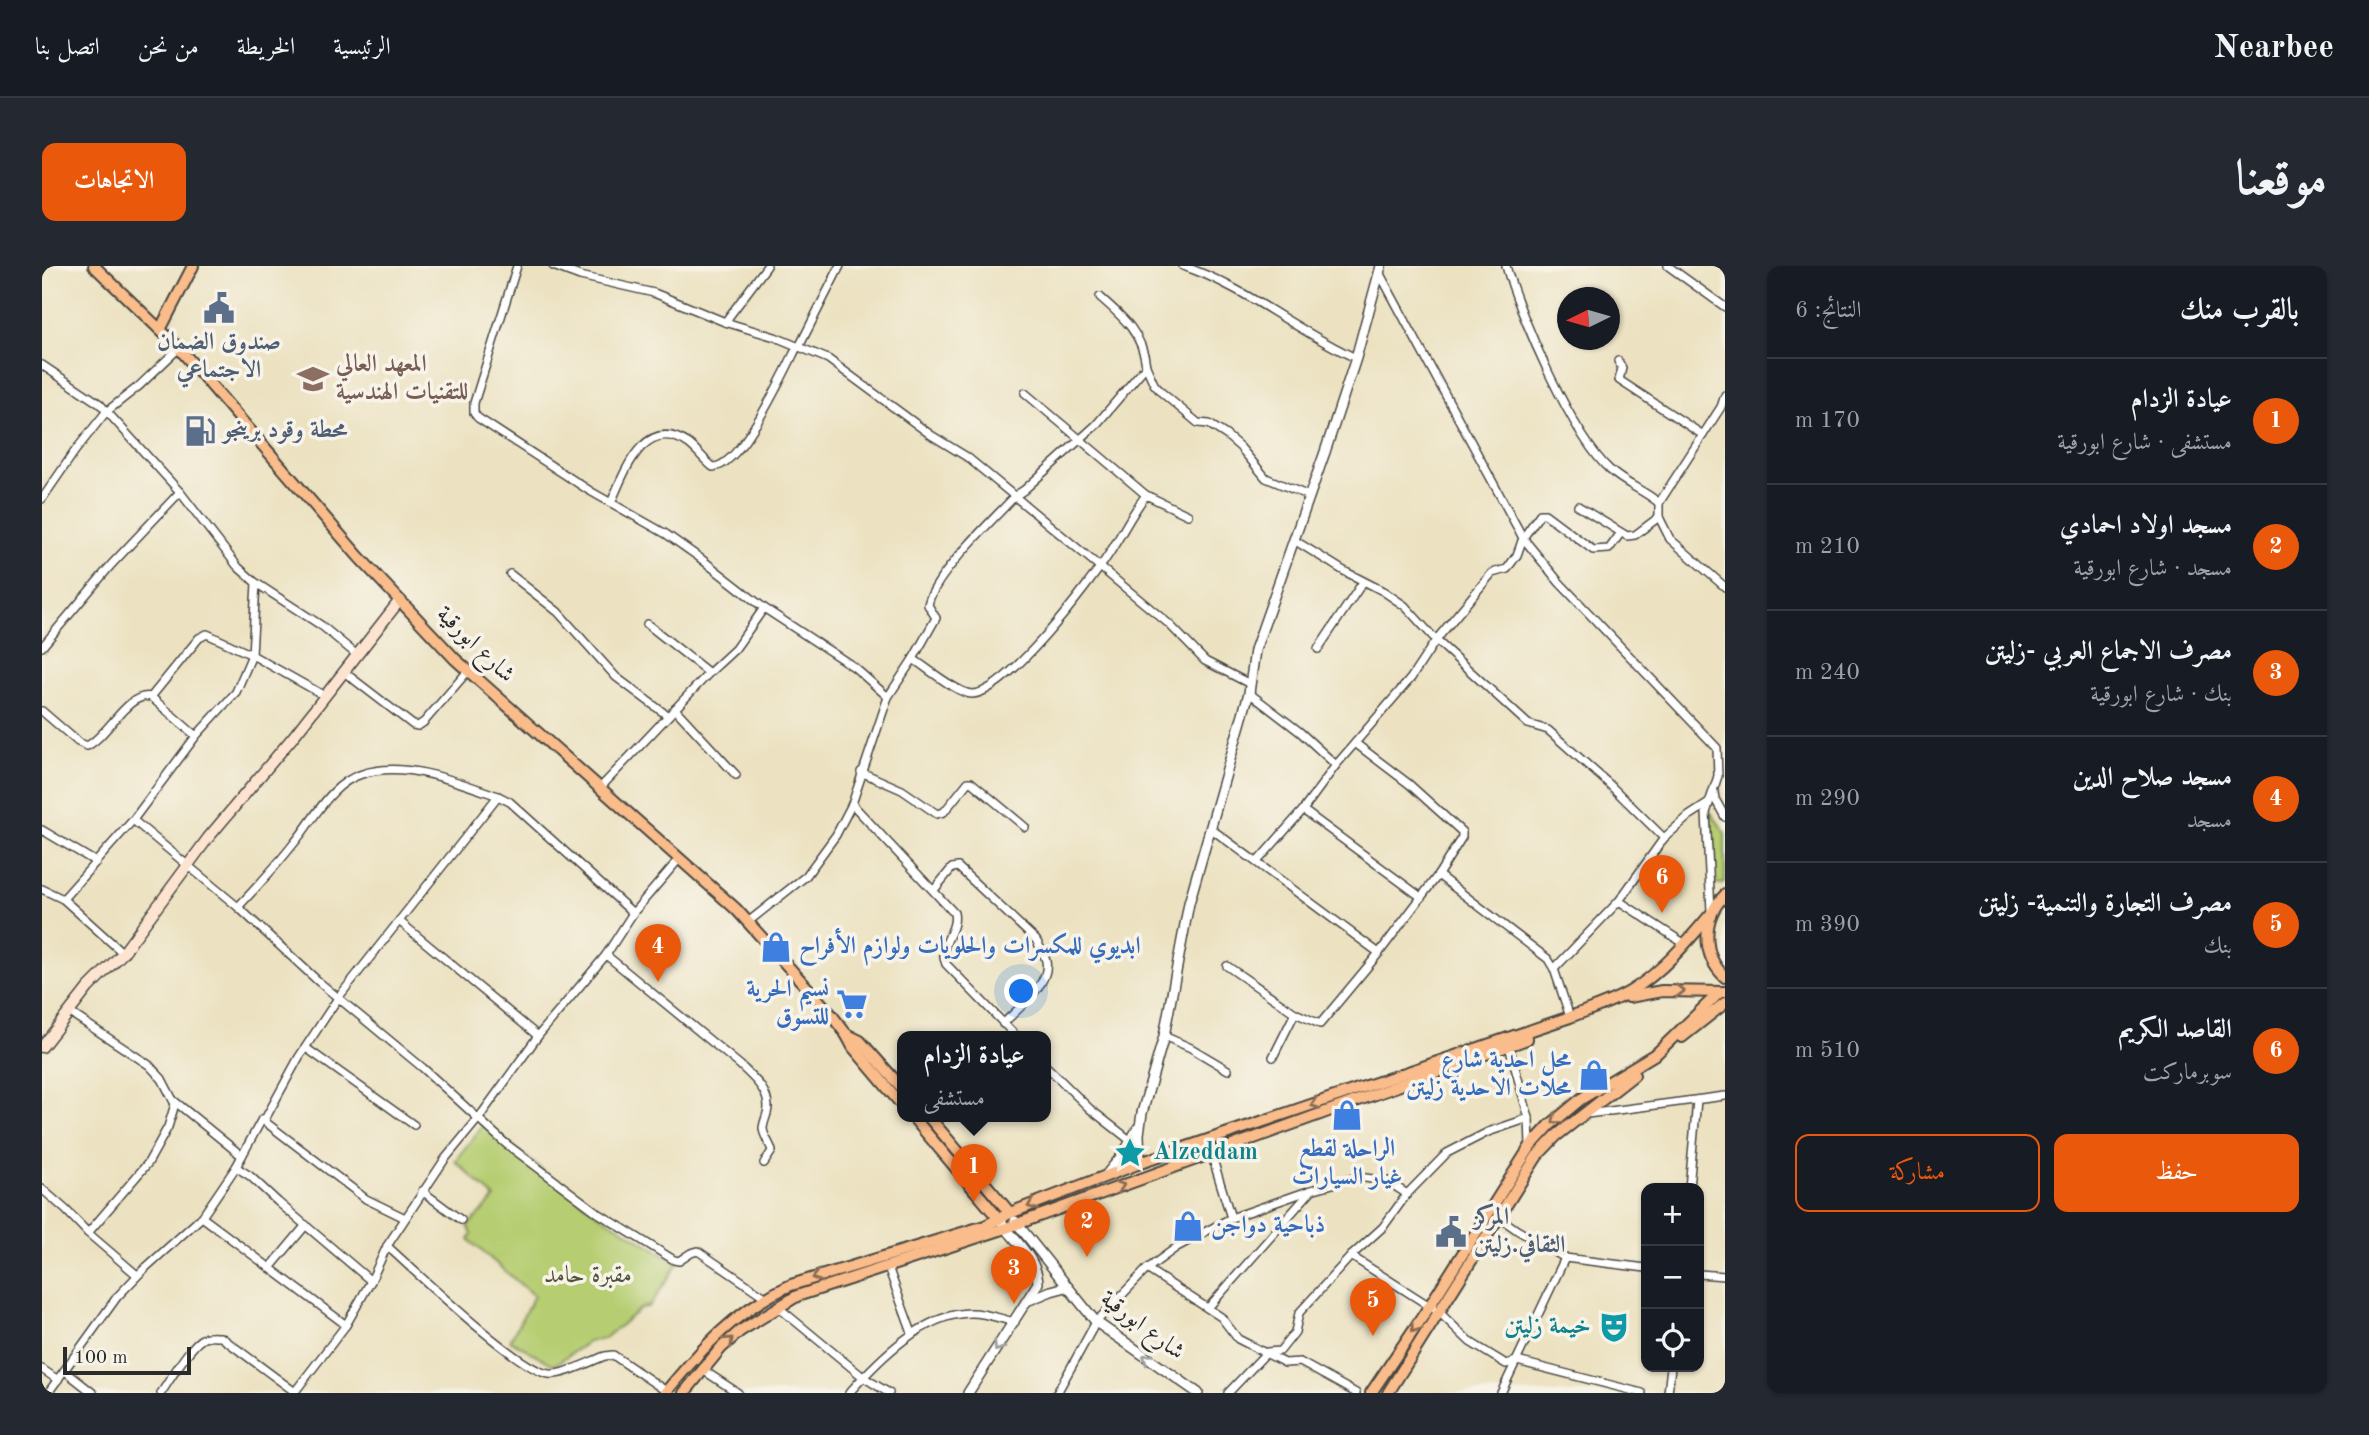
<!DOCTYPE html>
<html lang="ar">
<meta charset="utf-8">
<style>
:root{--surface:#171b24;--page:#242831;--text:#f1f3f6;--muted:#9ea1a6;--line:#363941;--accent:#ea580c}
body{margin:0;font-family:"Old Standard TT",Amiri,serif;background:var(--page);color:var(--text);direction:rtl}
.controls{position:absolute;right:21px;bottom:21px;display:grid;overflow:hidden;border-radius:14px;box-shadow:0 2px 5px #0004}
.controls button{width:63px;height:63px;display:grid;place-items:center;padding:0;border:0;border-bottom:2px solid var(--line);background:var(--surface);color:var(--text);font:35px sans-serif}
.compass{position:absolute;left:1515px;top:21px;width:63px;height:63px;border-radius:50%;background:var(--surface);box-shadow:0 2px 5px #0004;rotate:265deg}
.scale{position:absolute;left:21px;bottom:18px;width:128px;box-sizing:border-box;padding-left:7px;border:4px solid #2b2b2b;border-top:0;font-size:19px;line-height:24px;white-space:nowrap;color:#2b2b2b;-webkit-text-stroke:5px #f7f3e8;paint-order:stroke}
.you{position:absolute;left:980px;top:726px;width:24px;height:24px;margin:-18px;border:5px solid #fff;border-radius:50%;background:#1a73e8;box-shadow:0 0 0 10px #1a73e833}
.badge{display:grid;place-items:center;width:46px;height:46px;border-radius:50%;background:var(--accent);color:#fff;font-size:23px;font-weight:700}
.pin{position:absolute;translate:-50% -58px;filter:drop-shadow(0 2px 4px #0008)}
.pin::after{content:'';position:absolute;top:37px;width:24px;height:21px;background:inherit;clip-path:polygon(0 0,100% 0,50% 100%)}
.popup{position:absolute;left:855px;top:765px;width:154px;height:91px;box-sizing:border-box;display:grid;place-content:center;border-radius:14px;background:var(--surface);filter:drop-shadow(0 2px 5px #0005);font-size:23px;white-space:nowrap;color:var(--muted)}
.popup b{font-size:26px;color:var(--text)}
.popup::after{content:'';position:absolute;left:50%;top:100%;margin-left:-14px;border:14px solid transparent;border-top-color:var(--surface)}
.list{margin:0;padding:0;list-style:none}
h2{display:flex;justify-content:space-between;align-items:center;height:91px;margin:0;padding:0 28px;font-size:30px}
h2 small{font-size:23px;font-weight:400;color:var(--muted)}
.list li{display:grid;grid-template-columns:46px 1fr auto;gap:21px;align-items:center;box-sizing:border-box;height:126px;padding:0 28px;border-top:2px solid var(--line)}
.list b{display:block;font-size:26px;white-space:nowrap}
.list p{margin:0;font-size:23px;white-space:nowrap;color:var(--muted)}
.list em{font-size:23px;font-style:normal;color:var(--muted)}
.actions{display:flex;gap:14px;padding:21px 28px}
.actions a{flex:1;padding:16px 0;border:2px solid var(--accent);border-radius:14px;text-align:center;font-size:24px;color:var(--accent)}
.actions .main{background:var(--accent);color:#fff}
.icon{flex:none;width:38px;height:38px;fill:none;stroke:currentColor;stroke-width:2;stroke-linecap:round;stroke-linejoin:round}
.map{position:relative;flex:none;width:1683px;height:1127px;overflow:hidden;direction:ltr;border-radius:14px}
header{display:flex;align-items:center;gap:42px;box-sizing:border-box;height:98px;padding:0 35px;background:var(--surface);border-bottom:2px solid var(--line)}
header strong{font-size:33px}
nav{display:flex;gap:38px;margin-inline-start:auto;font-size:24px}
.intro{display:flex;align-items:center;justify-content:space-between;box-sizing:border-box;height:168px;padding:0 42px}
h1{margin:0;font-size:49px}
.button{padding:18px 32px;border-radius:14px;background:var(--accent);color:#fff;font-size:24px;font-weight:700}
main{display:flex;gap:42px;padding:0 42px}
aside{flex:1;background:var(--surface);border-radius:14px;box-shadow:0 2px 5px #0004}
.map>svg:first-child{display:block}
.green{fill:#b6cd71;stroke:#707c4e;stroke-width:2}
.lines{fill:none;stroke-linecap:round;stroke-linejoin:round}
.minor-casing{stroke:#484642;stroke-width:10}
.tertiary-casing{stroke:#484642;stroke-width:12}
.secondary-casing{stroke:#484642;stroke-width:13}
.primary-casing{stroke:#484642;stroke-width:14}
.minor{stroke:#fff;stroke-width:7}
.tertiary{stroke:#fff;stroke-width:9}
.secondary{stroke:#fde4d0;stroke-width:10}
.primary{stroke:#f9bc8a;stroke-width:10}
.oneway{stroke:#886c56}
.oneway2{stroke:#a0a0a0}
.labels{text-anchor:middle;dominant-baseline:central;stroke-width:7;stroke-linejoin:round;paint-order:stroke}
.service-label{font-size:24px;font-weight:bold;fill:#4e5e75;stroke:#f7f3e8;text-anchor:start}
.education-label{font-size:24px;font-weight:bold;fill:#785e54;stroke:#f7f3e8;text-anchor:start}
.street-label{font-size:24px;fill:#2b2b2b;stroke:#f7f3e8}
.shop-label{font-size:24px;font-weight:bold;fill:#366cbe;stroke:#f7f3e8;text-anchor:start}
.culture-label{font-size:24px;font-weight:bold;fill:#0d838f;stroke:#f7f3e8;text-anchor:start}
.park-label{font-size:24px;fill:#4e543c;stroke:#f7f3e8}
</style>
<header>
<strong>Nearbee</strong>
<nav><a>الرئيسية</a><a>الخريطة</a><a>من نحن</a><a>اتصل بنا</a></nav>
</header>
<div class="intro"><h1>موقعنا</h1><a class="button">الاتجاهات</a></div>
<main>
<aside>
<h2>بالقرب منك<small>النتائج: 6</small></h2>
<ul class="list">
<li><span class="badge">1</span><div><b>عيادة الزدام</b><p>مستشفى · شارع ابورقية</p></div><em>170 m</em></li>
<li><span class="badge">2</span><div><b>مسجد اولاد احمادي</b><p>مسجد · شارع ابورقية</p></div><em>210 m</em></li>
<li><span class="badge">3</span><div><b>مصرف الاجماع العربي -زليتن</b><p>بنك · شارع ابورقية</p></div><em>240 m</em></li>
<li><span class="badge">4</span><div><b>مسجد صلاح الدين</b><p>مسجد</p></div><em>290 m</em></li>
<li><span class="badge">5</span><div><b>مصرف التجارة والتنمية- زليتن</b><p>بنك</p></div><em>390 m</em></li>
<li><span class="badge">6</span><div><b>القاصد الكريم</b><p>سوبرماركت</p></div><em>510 m</em></li>
</ul>
<div class="actions"><a class="main">حفظ</a><a>مشاركة</a></div>
</aside>
<div class="map">
<svg width="1683" height="1127" viewBox="0 0 1683 1127">
<rect width="100%" height="100%" fill="#f7f3e8"/>
<filter id="ink" filterUnits="userSpaceOnUse"><feTurbulence type="fractalNoise" baseFrequency=".0143" numOctaves="2"/><feDisplacementMap in="SourceGraphic" scale="14" xChannelSelector="R" yChannelSelector="G"/><feConvolveMatrix kernelMatrix="1 2 1 2 8 2 1 2 1" color-interpolation-filters="sRGB"/></filter>
<filter id="wash" filterUnits="userSpaceOnUse"><feTurbulence type="fractalNoise" baseFrequency=".00686" numOctaves="4" result="noise"/><feDisplacementMap in="SourceGraphic" scale="28" xChannelSelector="R" yChannelSelector="G"/><feGaussianBlur stdDeviation="1.57" result="paint"/><feColorMatrix in="noise" values="0 0 0 0 0 0 0 0 0 0 0 0 0 0 0 0 0 1.4 0 .05"/><feComposite in="paint" operator="in"/></filter>
<g filter="url(#wash)">
<rect width="100%" height="100%" fill="#ece2c1"/>
<g class="green">
<polygon points="1667,544 1683,566 1683,616 1680,618 1671,617 1673,591"/>
<polygon points="442,858 552,945 636,997 608,1040 598,1043 563,1072 546,1076 512,1099 468,1074 492,1030 427,974 430,968 426,960 453,932 413,895"/>
</g>
</g>
<g filter="url(#ink)">
<g class="lines">
<defs>
<g id="minor">
<polyline points="475,0 432,137 432,147 436,152 548,225 624,268 658,292 722,342 812,401 846,431"/>
<polyline points="511,0 538,10 612,27 683,56 733,71 786,93 889,169 925,191 1127,358 1163,395 1208,418"/>
<path d="M1141 0C1204 21 1254 65 1314 92"/>
<path d="M1464 0C1478 50 1531 171 1568 204 1583 218 1602 224 1617 237"/>
<polyline points="1626,0 1683,41"/>
<polyline points="1338,8 1481,272 1517,316 1675,482 1676,510 1667,537 1647,550 1622,572 1577,635 1512,703"/>
<polyline points="683,56 725,0"/>
<polyline points="757,81 798,0"/>
<polyline points="1576,95 1580,102 1577,114 1661,169"/>
<polyline points="0,99 58,138 138,226 196,301 214,317 280,360 315,389"/>
<polyline points="1104,100 1112,118 1119,126 1150,152 1156,157 1167,158 1184,169 1198,181 1224,212 1267,230"/>
<polyline points="983,127 1104,229"/>
<polyline points="1683,129 1679,141 1617,237 1617,251 1628,273 1683,321"/>
<polyline points="0,233 33,185 64,146 97,120 137,82"/>
<path d="M569 237C583 204 603 148 647 178 656 185 662 194 671 201 699 201 743 105 755 81"/>
<polyline points="1536,240 1585,270 1593,269 1617,251"/>
<polyline points="1252,274 1302,305 1341,325 1363,340 1394,374 1486,458 1506,464 1566,517 1622,572"/>
<polyline points="468,308 516,346 574,411 626,450"/>
<polyline points="0,381 69,299 138,226"/>
<polyline points="1276,383 1321,316"/>
<path d="M871 393 894 352 886 339C891 310 952 253 973 230L982 224 1054 159 1104 100C1101 68 1081 51 1058 31"/>
<polyline points="302,406 371,459 376,460 382,456 426,405"/>
<polyline points="667,407 693,383 722,342"/>
<polyline points="1207,427 1258,466 1294,499"/>
<polyline points="109,431 157,372 165,368 210,389 283,430"/>
<polyline points="633,443 694,509"/>
<path d="M0 445 36 476 45 480C67 469 85 426 109 431L154 470"/>
<polyline points="1313,477 1369,412 1394,374 1450,307 1465,303 1475,289 1481,272 1498,248 1503,248 1551,284 1567,283 1578,268"/>
<polyline points="819,506 860,524 895,548 902,546 926,516 929,516 983,561"/>
<polyline points="558,522 667,407 605,358"/>
<polyline points="1672,526 1673,533 1683,551"/>
<polyline points="456,530 468,536 591,647"/>
<path d="M810 538 912 647C916 666 895 679 904 698L974 770"/>
<polyline points="1667,538 1664,547 1669,645"/>
<polyline points="91,554 196,641 277,716 381,802 463,877 556,947 632,994 637,995 649,987 656,985 723,1031"/>
<polyline points="1168,562 1337,687 1396,609 1506,693 1512,703 1528,751"/>
<polyline points="0,564 54,596"/>
<polyline points="1215,596 1261,544"/>
<polyline points="0,623 21,633 81,687"/>
<path d="M892 624 910 602 916 601 994 674C998 681 1002 687 1004 695 1009 718 976 742 961 758"/>
<polyline points="1379,631 1261,544 1294,499 1313,477 1367,518 1420,566 1420,571 1396,609"/>
<polyline points="21,633 91,554 154,470 194,426 210,389 214,317"/>
<polyline points="1577,635 1643,678"/>
<polyline points="357,655 496,770"/>
<path d="M706 656 764 610 794 569 810 538 846 431 871 393C884 401 916 428 930 428 964 428 1048 317 1067 288 1080 268 1090 247 1104 229L1146 249"/>
<path d="M564 689 698 799C710 811 726 823 726 841 726 849 721 856 721 863 722 871 728 877 730 885L722 897"/>
<polyline points="1185,700 1253,747 1278,758 1337,687"/>
<polyline points="27,746 107,799 120,813 133,838 126,861 106,897 46,967"/>
<polyline points="1122,770 1149,782 1186,804"/>
<polyline points="1467,780 1487,852 1488,880"/>
<polyline points="264,782 372,859"/>
<polyline points="1231,791 1253,747"/>
<polyline points="1004,800 1048,843 1089,875"/>
<polyline points="131,834 200,890"/>
<polyline points="1545,848 1683,830"/>
<polyline points="222,855 324,933 363,952"/>
<polyline points="1169,887 1189,952"/>
<polyline points="194,901 208,910 236,936 329,1015"/>
<polyline points="1647,922 1655,834"/>
<polyline points="0,923 24,944 46,967 95,1009"/>
<polyline points="380,925 419,954"/>
<polyline points="160,951 304,1059"/>
<polyline points="1458,952 1475,964 1523,992 1604,1002"/>
<path d="M345 980C372 1004 477 1105 507 1108 521 1110 549 1095 563 1090L571 1089 624 1125"/>
<polyline points="1309,990 1397,1046 1428,1076 1464,1098 1475,1095 1600,1127"/>
<polyline points="846,1001 870,1067"/>
<polyline points="228,1002 264,959"/>
<polyline points="1105,1003 1179,1051 1196,1073 1243,1097 1258,1096 1314,1127"/>
<polyline points="1657,1008 1683,1010"/>
<polyline points="736,1041 821,1111 847,1127"/>
<polyline points="1166,1042 1269,925"/>
<polyline points="0,1103 16,1114"/>
<polyline points="661,1104 696,1127"/>
<polyline points="23,1105 51,1127"/>
<path d="M6 1127 75 1031 101 1004 160 951 194 901 220 853 222 855 257 791 296 732 456 530C416 516 363 494 320 508 289 517 272 553 253 576 235 599 216 620 196 641"/>
<path d="M119 1127C128 1114 149 1077 162 1072 167 1070 174 1071 179 1071L253 1126"/>
<polyline points="252,1127 304,1059 329,1015 345,980 403,893 436,853 496,770 564,689 591,647 637,593"/>
<path d="M807 1127C836 1094 883 1046 930 1047 944 1047 959 1053 973 1056"/>
<polyline points="1015,1127 1054,1056 1105,1003 1135,981 1189,952 1269,924 1316,911 1345,915 1365,928"/>
<polyline points="1186,1127 1225,1086 1238,1085 1253,1066 1257,1047 1309,990 1341,961 1365,928 1405,887 1446,866 1487,852"/>
<polyline points="1459,1127 1523,992"/>
<polyline points="1626,1127 1629,1101"/>
</g>
<g id="tertiary">
<polyline points="1098,897 1097,868 1100,847 1122,770 1147,637 1207,427 1213,384 1283,186 1314,92 1339,0"/>
<polyline points="1064,909 1082,887 1096,862"/>
<polyline points="973,955 1054,1056 1156,1127"/>
<polyline points="987,1034 1009,1025 1024,1021"/>
<path d="M926 1127 996 1017C995 993 974 976 960 957"/>
</g>
<polyline id="secondary" points="0,781 46,722 81,687 166,572 251,471 358,334"/>
<g id="primary">
<polyline points="52,0 137,82 317,291 413,393 694,643 788,747 804,768 811,781 860,839"/>
<polyline points="119,62 151,0"/>
<path d="M1683 629C1660 651 1659 689 1683 711"/>
<polyline points="1587,731 1620,725 1683,726"/>
<polyline points="804,768 818,775 860,822"/>
<polyline points="1640,771 1683,737"/>
<polyline points="870,850 957,953"/>
<polyline points="886,850 968,947"/>
<path d="M623 1127C661 1081 694 1044 749 1019L943 960 968 947 1098 897 1528 751C1548 743 1571 736 1589 725 1620 706 1646 675 1669 648"/>
<polyline points="642,1127 679,1082 698,1065 755,1030 964,962 1485,773"/>
<polyline points="1329,1127 1387,1041 1488,881 1508,859 1539,833 1615,787 1678,726"/>
<polyline points="1346,1127 1495,890 1514,870 1592,809"/>
</g>
</defs>
<use href="#minor" class="minor-casing"/>
<use href="#tertiary" class="tertiary-casing"/>
<use href="#secondary" class="secondary-casing"/>
<use href="#primary" class="primary-casing"/>
<use href="#minor" class="minor"/>
<use href="#tertiary" class="tertiary"/>
<use href="#secondary" class="secondary"/>
<use href="#primary" class="primary"/>
</g>
<defs><path id="oneway-chevron" d="M-2-3.5L2.5 0L-2 3.5" fill="none" stroke-width="1.6" stroke-linecap="round" stroke-linejoin="round" transform="scale(1.75)"/></defs>
<g class="oneway">
<use href="#oneway-chevron" transform="translate(1638 725) rotate(1)"/>
<use href="#oneway-chevron" transform="translate(1273 838) rotate(161)"/>
<use href="#oneway-chevron" transform="translate(1514 854) rotate(139)"/>
<use href="#oneway-chevron" transform="translate(1078 920) rotate(-20)"/>
<use href="#oneway-chevron" transform="translate(990 939) rotate(158)"/>
<use href="#oneway-chevron" transform="translate(775 1011) rotate(163)"/>
<use href="#oneway-chevron" transform="translate(1373 1062) rotate(124)"/>
<use href="#oneway-chevron" transform="translate(687 1075) rotate(-43)"/>
</g>
<g class="oneway2">
<use href="#oneway-chevron" transform="translate(956 1081) rotate(123)"/>
<use href="#oneway-chevron" transform="translate(1105 1092) rotate(-145)"/>
</g>
</g>
<defs>
<symbol id="civic-bare" viewBox="-9 -9 18 18"><path d="M-.6-6.5H3V-4.5H.6V-3L4-1V1h2V6H-6V1h2V-1L-.6-3ZM-1.2 2.5V6h2.4V2.5Z" fill="#5c6f8a" stroke="#f7f3e8" stroke-width="2.5" paint-order="stroke"/></symbol>
<symbol id="university-bare" viewBox="-9 -9 18 18"><path d="M0-5L7-2L0 1L-7-2ZM-4 1L0 2.5L4 1V4Q0 6-4 4Z" fill="#8d6e63" stroke="#f7f3e8" stroke-width="2.5" paint-order="stroke"/></symbol>
<symbol id="fuel-bare" viewBox="-9 -9 18 18"><path d="M-5.5-6h7V0h2V4h1.3V-2.5L3-4.5l.8-.8L6-3V5H2.5V1h-1V6h-7ZM-4.2-4.7v3.2H.2V-4.7Z" fill="#5c6f8a" stroke="#f7f3e8" stroke-width="2.5" paint-order="stroke"/></symbol>
<symbol id="shop-bare" viewBox="-9 -9 18 18"><path d="M-5-2.5h2.3a2.7 3.5 0 0 1 5.4 0H5L5.5 6h-11ZM-1.5-2.5h3a1.5 2.3 0 0 0-3 0Z" fill="#3f7fe0" stroke="#f7f3e8" stroke-width="2.5" paint-order="stroke"/></symbol>
<symbol id="supermarket-bare" viewBox="-9 -9 18 18"><path d="M-6-5.5h2.5l.6 2H6L4.5 2H-2.5L-4.4-4H-6ZM-1.5 3.2a1.3 1.3 0 1 0 .1 0ZM3 3.2a1.3 1.3 0 1 0 .1 0Z" fill="#3f7fe0" stroke="#f7f3e8" stroke-width="2.5" paint-order="stroke"/></symbol>
<symbol id="sight-bare" viewBox="-9 -9 18 18"><path d="M0-6L1.8-2.2L6-1.7L2.9 1.2L3.7 5.4L0 3.3L-3.7 5.4L-2.9 1.2L-6-1.7L-1.8-2.2Z" fill="#0f9aa8" stroke="#f7f3e8" stroke-width="2.5" paint-order="stroke"/></symbol>
<symbol id="theatre-bare" viewBox="-9 -9 18 18"><path d="M-5-5.5Q0-4 5-5.5V0Q5 5 0 6Q-5 5-5 0ZM-3.3-2.5H-1v1.5H-3.3ZM1-2.5H3.3v1.5H1ZM-2.8 1Q0 5.5 2.8 1Z" fill="#0f9aa8" stroke="#f7f3e8" stroke-width="2.5" paint-order="stroke"/></symbol>
</defs>
<g fill-rule="evenodd">
<use href="#civic-bare" x="155" y="20" width="44" height="44"/>
<use href="#university-bare" x="249" y="91" width="44" height="44"/>
<use href="#fuel-bare" x="136" y="143" width="44" height="44"/>
<use href="#shop-bare" x="712" y="659" width="44" height="44"/>
<use href="#supermarket-bare" x="788" y="716" width="44" height="44"/>
<use href="#shop-bare" x="1530" y="787" width="44" height="44"/>
<use href="#shop-bare" x="1283" y="827" width="44" height="44"/>
<use href="#sight-bare" x="1066" y="865" width="44" height="44"/>
<use href="#shop-bare" x="1124" y="938" width="44" height="44"/>
<use href="#civic-bare" x="1387" y="944" width="44" height="44"/>
<use href="#theatre-bare" x="1550" y="1039" width="44" height="44"/>
</g>
<g class="labels">
<g class="service-label">
<text x="177" y="77" text-anchor="middle">صندوق الضمان<tspan x="177" dy="28">الاجتماعي</tspan></text>
<text x="181" y="165">محطة وقود برينجو</text>
<text x="1432" y="952">المركز<tspan x="1432" dy="28">الثقافي.زليتن</tspan></text>
</g>
<g class="education-label">
<text x="294" y="99">المعهد العالي<tspan x="294" dy="28">للتقنيات الهندسية</tspan></text>
</g>
<g class="street-label">
<text transform="translate(433 379) rotate(44)">شارع ابورقية</text>
<text transform="translate(1100 1060) rotate(37)">شارع ابورقية</text>
</g>
<g class="shop-label">
<text x="757" y="681">ابديوي للمكسرات والحلويات ولوازم الأفراح</text>
<text x="787" y="724" text-anchor="end">نسيم الحرية<tspan x="787" dy="28">للتسوق</tspan></text>
<text x="1529" y="795" text-anchor="end">محل احدية شارع<tspan x="1529" dy="28">محلات الاحدية زليتن</tspan></text>
<text x="1305" y="884" text-anchor="middle">الراحلة لقطع<tspan x="1305" dy="28">غيار السيارات</tspan></text>
<text x="1169" y="960">ذباحية دواجن</text>
</g>
<g class="culture-label">
<text x="1111" y="887">Alzeddam</text>
<text x="1549" y="1061" text-anchor="end">خيمة زليتن</text>
</g>
<g class="park-label">
<text x="546" y="1010">مقبرة حامد</text>
</g>
</g>
</svg>
<div class="controls">
<button>+</button>
<button>−</button>
<button><svg class="icon" aria-label="locate" viewBox="0 0 24 24"><circle cx="12" cy="12" r="6"/><path d="M12 2v4M12 18v4M2 12h4M18 12h4"/></svg></button>
</div>
<svg class="compass" viewBox="-18 -18 36 36"><path d="M0-13l5 13h-10z" fill="#e53935"/><path d="M0 13l5-13h-10z" fill="#9ea1a6"/></svg>
<div class="scale">100 m</div>
<div class="you"></div>
<div class="pin badge" style="left:932px;top:936px">1</div>
<div class="popup"><b>عيادة الزدام</b>مستشفى</div>
<div class="pin badge" style="left:1045px;top:991px">2</div>
<div class="pin badge" style="left:972px;top:1038px">3</div>
<div class="pin badge" style="left:616px;top:716px">4</div>
<div class="pin badge" style="left:1331px;top:1070px">5</div>
<div class="pin badge" style="left:1620px;top:647px">6</div>
</div>
</main>
